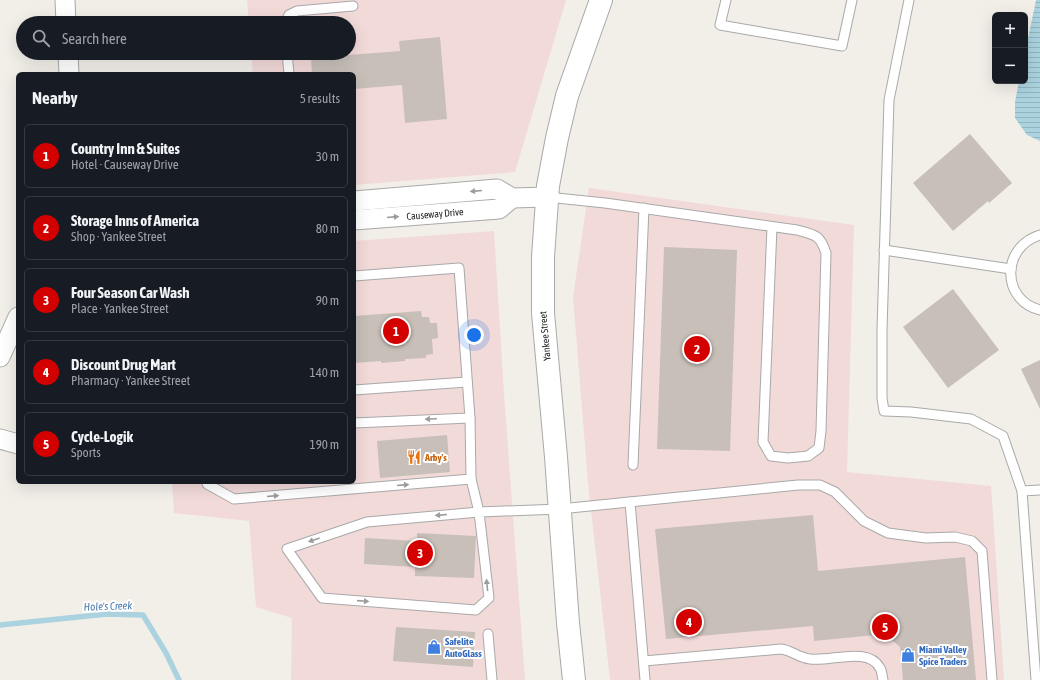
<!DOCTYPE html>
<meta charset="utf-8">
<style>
:root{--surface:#171b24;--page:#20242c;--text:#f1f3f6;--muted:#9ea1a6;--line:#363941;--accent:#d40000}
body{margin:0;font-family:"Asap Condensed",sans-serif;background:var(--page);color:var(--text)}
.controls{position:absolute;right:12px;top:12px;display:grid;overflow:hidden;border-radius:6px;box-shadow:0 4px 16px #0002}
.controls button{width:36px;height:36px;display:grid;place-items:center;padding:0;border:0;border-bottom:1px solid var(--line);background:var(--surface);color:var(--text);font:20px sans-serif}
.you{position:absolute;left:474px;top:335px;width:14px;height:14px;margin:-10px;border:3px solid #fff;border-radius:50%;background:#1a73e8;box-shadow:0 0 0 6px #1a73e833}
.badge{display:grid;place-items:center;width:26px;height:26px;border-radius:50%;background:var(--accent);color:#fff;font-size:13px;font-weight:700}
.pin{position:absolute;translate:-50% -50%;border:2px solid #fff;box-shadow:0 1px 4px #0006}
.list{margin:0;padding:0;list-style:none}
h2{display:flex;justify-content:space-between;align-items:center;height:52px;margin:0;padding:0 16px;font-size:17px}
h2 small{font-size:13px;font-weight:400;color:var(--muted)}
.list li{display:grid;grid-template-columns:26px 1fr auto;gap:12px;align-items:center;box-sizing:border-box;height:64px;margin:0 8px 8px;padding:0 8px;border:1px solid var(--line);border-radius:6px}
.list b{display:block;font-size:15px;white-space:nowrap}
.list p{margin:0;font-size:13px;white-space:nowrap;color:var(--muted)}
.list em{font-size:13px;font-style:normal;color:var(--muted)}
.icon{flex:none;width:22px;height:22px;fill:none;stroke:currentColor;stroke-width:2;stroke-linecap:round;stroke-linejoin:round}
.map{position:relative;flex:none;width:1040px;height:680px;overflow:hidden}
.search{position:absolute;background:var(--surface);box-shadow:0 4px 16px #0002;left:16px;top:16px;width:340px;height:44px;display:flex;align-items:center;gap:10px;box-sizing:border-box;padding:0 14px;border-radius:22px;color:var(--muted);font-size:15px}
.panel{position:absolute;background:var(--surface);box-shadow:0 4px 16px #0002;left:16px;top:72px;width:340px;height:412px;border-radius:6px}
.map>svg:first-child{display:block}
.commercial{fill:#f2dad9}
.water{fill:url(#water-rules)}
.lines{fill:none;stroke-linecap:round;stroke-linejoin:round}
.stream{stroke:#aad3df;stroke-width:5.5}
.building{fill:#c7bfb8}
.service-casing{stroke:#a9a9a9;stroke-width:11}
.minor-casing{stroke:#a9a9a9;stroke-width:21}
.tertiary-casing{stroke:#a9a9a9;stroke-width:24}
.service{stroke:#fff;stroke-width:9}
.minor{stroke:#fff;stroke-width:19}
.tertiary{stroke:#fff;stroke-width:22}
.oneway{fill:#9c9c9c}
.labels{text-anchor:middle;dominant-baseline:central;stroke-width:4;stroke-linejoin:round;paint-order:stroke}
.street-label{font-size:10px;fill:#222;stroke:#fff}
.food-label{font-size:10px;font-weight:bold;fill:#c56008;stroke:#fff;text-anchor:start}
.shop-label{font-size:10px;font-weight:bold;fill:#366cbe;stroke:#fff;text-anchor:start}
.water-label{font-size:11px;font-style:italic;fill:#4a7aab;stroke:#fff}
</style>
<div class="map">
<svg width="1040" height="680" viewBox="0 0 1040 680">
<defs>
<pattern id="water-rules" width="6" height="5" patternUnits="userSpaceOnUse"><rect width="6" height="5" fill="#aad3df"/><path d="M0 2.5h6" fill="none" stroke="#92b5bf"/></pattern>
</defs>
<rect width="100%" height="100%" fill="#f2efe9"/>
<g class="commercial">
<polygon points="247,0 566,0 515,172 354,185 354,74 253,74 251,53 349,53 349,23 249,23"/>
<polygon points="589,188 854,225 847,472 991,486 1004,680 610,680 588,483 573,297"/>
<polygon points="494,231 504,394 525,680 291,680 292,618 256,607 249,521 174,513 172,482 354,482 354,241"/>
</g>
<polygon class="water" points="1036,0 1040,0 1040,141 1027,135 1015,118 1015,102 1019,81 1025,81 1025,53"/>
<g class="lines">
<polyline class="stream" points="0,625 107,614 143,615 166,653 179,680"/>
</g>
<g class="building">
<polygon points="440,37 447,119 405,123 402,85 354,89 354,74 312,74 311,58 400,51 399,41"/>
<polygon points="970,134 1012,183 989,203 988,201 953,231 913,183"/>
<polygon points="664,247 737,250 730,451 657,449"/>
<polygon points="953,289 999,350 948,388 903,327"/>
<polygon points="421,311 422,317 429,317 430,323 437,323 438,338 432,339 433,354 426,355 426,358 405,359 405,361 381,363 381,361 354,363 354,316"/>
<polygon points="1040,360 1040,409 1021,369"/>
<polygon points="447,435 450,472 380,478 377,441"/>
<polygon points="813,515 818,571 965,557 976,680 903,680 900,647 885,634 814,641 813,626 666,639 655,529"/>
<polygon points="417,533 476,536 474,578 415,576 415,567 364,564 365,538 417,541"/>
<polygon points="396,627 475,632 473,667 393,661"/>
</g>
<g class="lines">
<defs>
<g id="service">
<polyline points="726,0 720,25 842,46 852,0"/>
<polyline points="909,0 889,100 882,330 882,398 884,411 911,412 971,419 1003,436 1022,491 1036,680"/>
<polyline points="285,23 289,15 297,11 353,6"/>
<polyline points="287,53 289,74"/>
<path d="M547 197 605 203 797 230C816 235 820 235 826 253L821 431 819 448 808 456 788 458 771 456 763 442 772 227"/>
<path d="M1040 235C1001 247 1001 300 1040 310"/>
<polyline points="884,250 1011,269"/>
<polyline points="354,276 459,268 470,418 471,479 479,512 489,598 476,610 322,598 287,549 367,522 479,512 560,509 798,485 820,485 835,492 864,521 888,533 926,538 955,537 972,541 982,551 992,680"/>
<polyline points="354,390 467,382"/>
<polyline points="354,423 470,418"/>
<polyline points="633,465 644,208"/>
<polyline points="207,482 207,484 234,499 471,479"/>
<polyline points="1022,491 1040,490"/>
<polyline points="630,502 645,680"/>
<polyline points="488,634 492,680"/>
<path d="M644 661 781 649C791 650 799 658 810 659 831 662 868 646 880 668 882 671 882 676 883 680"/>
</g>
<g id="minor">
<polyline points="65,0 66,23"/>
<polyline points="68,53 69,74"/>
<polyline points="354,201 497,189 512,198 547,197"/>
<polyline points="354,220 499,209 512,198"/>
<polyline points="0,357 18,317"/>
<polyline points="0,439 18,444"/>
</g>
<polyline id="tertiary" points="574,680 568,623 556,457 543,313 543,257 548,186 557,138 567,96 601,0"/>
</defs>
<use href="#service" class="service-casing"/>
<use href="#minor" class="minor-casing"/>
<use href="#tertiary" class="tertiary-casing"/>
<use href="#service" class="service"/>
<use href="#minor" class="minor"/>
<use href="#tertiary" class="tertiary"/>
</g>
<defs><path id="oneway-solid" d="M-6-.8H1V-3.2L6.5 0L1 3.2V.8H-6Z"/></defs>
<g class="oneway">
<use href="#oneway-solid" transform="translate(476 191) rotate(175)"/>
<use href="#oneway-solid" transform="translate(393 217) rotate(-5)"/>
<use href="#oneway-solid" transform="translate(431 419) rotate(177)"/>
<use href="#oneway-solid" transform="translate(403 485) rotate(-5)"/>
<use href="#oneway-solid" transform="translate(273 496) rotate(-5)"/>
<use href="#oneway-solid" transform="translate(441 515) rotate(175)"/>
<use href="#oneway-solid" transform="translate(314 540) rotate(161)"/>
<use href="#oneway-solid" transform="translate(487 585) rotate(-96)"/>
<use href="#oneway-solid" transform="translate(363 601) rotate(4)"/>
</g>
<defs>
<symbol id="restaurant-bare" viewBox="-9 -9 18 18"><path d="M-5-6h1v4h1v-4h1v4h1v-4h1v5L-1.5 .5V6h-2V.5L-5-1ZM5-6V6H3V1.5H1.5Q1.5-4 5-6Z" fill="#e8710a" stroke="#fff" stroke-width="2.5" paint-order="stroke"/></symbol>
<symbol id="shop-bare" viewBox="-9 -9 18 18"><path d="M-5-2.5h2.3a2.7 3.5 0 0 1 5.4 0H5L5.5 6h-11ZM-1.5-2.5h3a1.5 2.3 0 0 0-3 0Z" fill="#3f7fe0" stroke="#fff" stroke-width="2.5" paint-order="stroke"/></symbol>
</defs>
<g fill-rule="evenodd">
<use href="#restaurant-bare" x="404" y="447" width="20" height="20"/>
<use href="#shop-bare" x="424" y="637" width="20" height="20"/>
<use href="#shop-bare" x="898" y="645" width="20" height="20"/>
</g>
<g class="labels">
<g class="street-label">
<text transform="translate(435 214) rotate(-5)">Causeway Drive</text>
<text transform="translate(545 336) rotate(-95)">Yankee Street</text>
</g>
<g class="food-label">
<text x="425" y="457">Arby's</text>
</g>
<g class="shop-label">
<text x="445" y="641">Safelite<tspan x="445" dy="12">AutoGlass</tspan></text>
<text x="919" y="649">Miami Valley<tspan x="919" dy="12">Spice Traders</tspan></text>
</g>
<g class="water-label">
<text transform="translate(108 606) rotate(-2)">Hole's Creek</text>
</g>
</g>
</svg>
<div class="controls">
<button>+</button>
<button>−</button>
</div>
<div class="you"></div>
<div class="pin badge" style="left:396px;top:331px">1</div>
<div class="pin badge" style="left:697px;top:349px">2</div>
<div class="pin badge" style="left:420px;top:553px">3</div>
<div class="pin badge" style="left:689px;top:622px">4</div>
<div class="pin badge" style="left:885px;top:627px">5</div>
<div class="search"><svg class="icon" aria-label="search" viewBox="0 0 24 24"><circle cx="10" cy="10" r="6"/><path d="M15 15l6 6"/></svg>Search here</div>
<section class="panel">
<h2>Nearby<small>5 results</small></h2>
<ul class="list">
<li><span class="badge">1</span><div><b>Country Inn &amp; Suites</b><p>Hotel · Causeway Drive</p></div><em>30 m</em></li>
<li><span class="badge">2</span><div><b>Storage Inns of America</b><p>Shop · Yankee Street</p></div><em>80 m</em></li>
<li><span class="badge">3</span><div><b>Four Season Car Wash</b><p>Place · Yankee Street</p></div><em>90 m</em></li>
<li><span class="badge">4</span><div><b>Discount Drug Mart</b><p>Pharmacy · Yankee Street</p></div><em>140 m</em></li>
<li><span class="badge">5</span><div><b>Cycle-Logik</b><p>Sports</p></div><em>190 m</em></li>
</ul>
</section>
</div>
